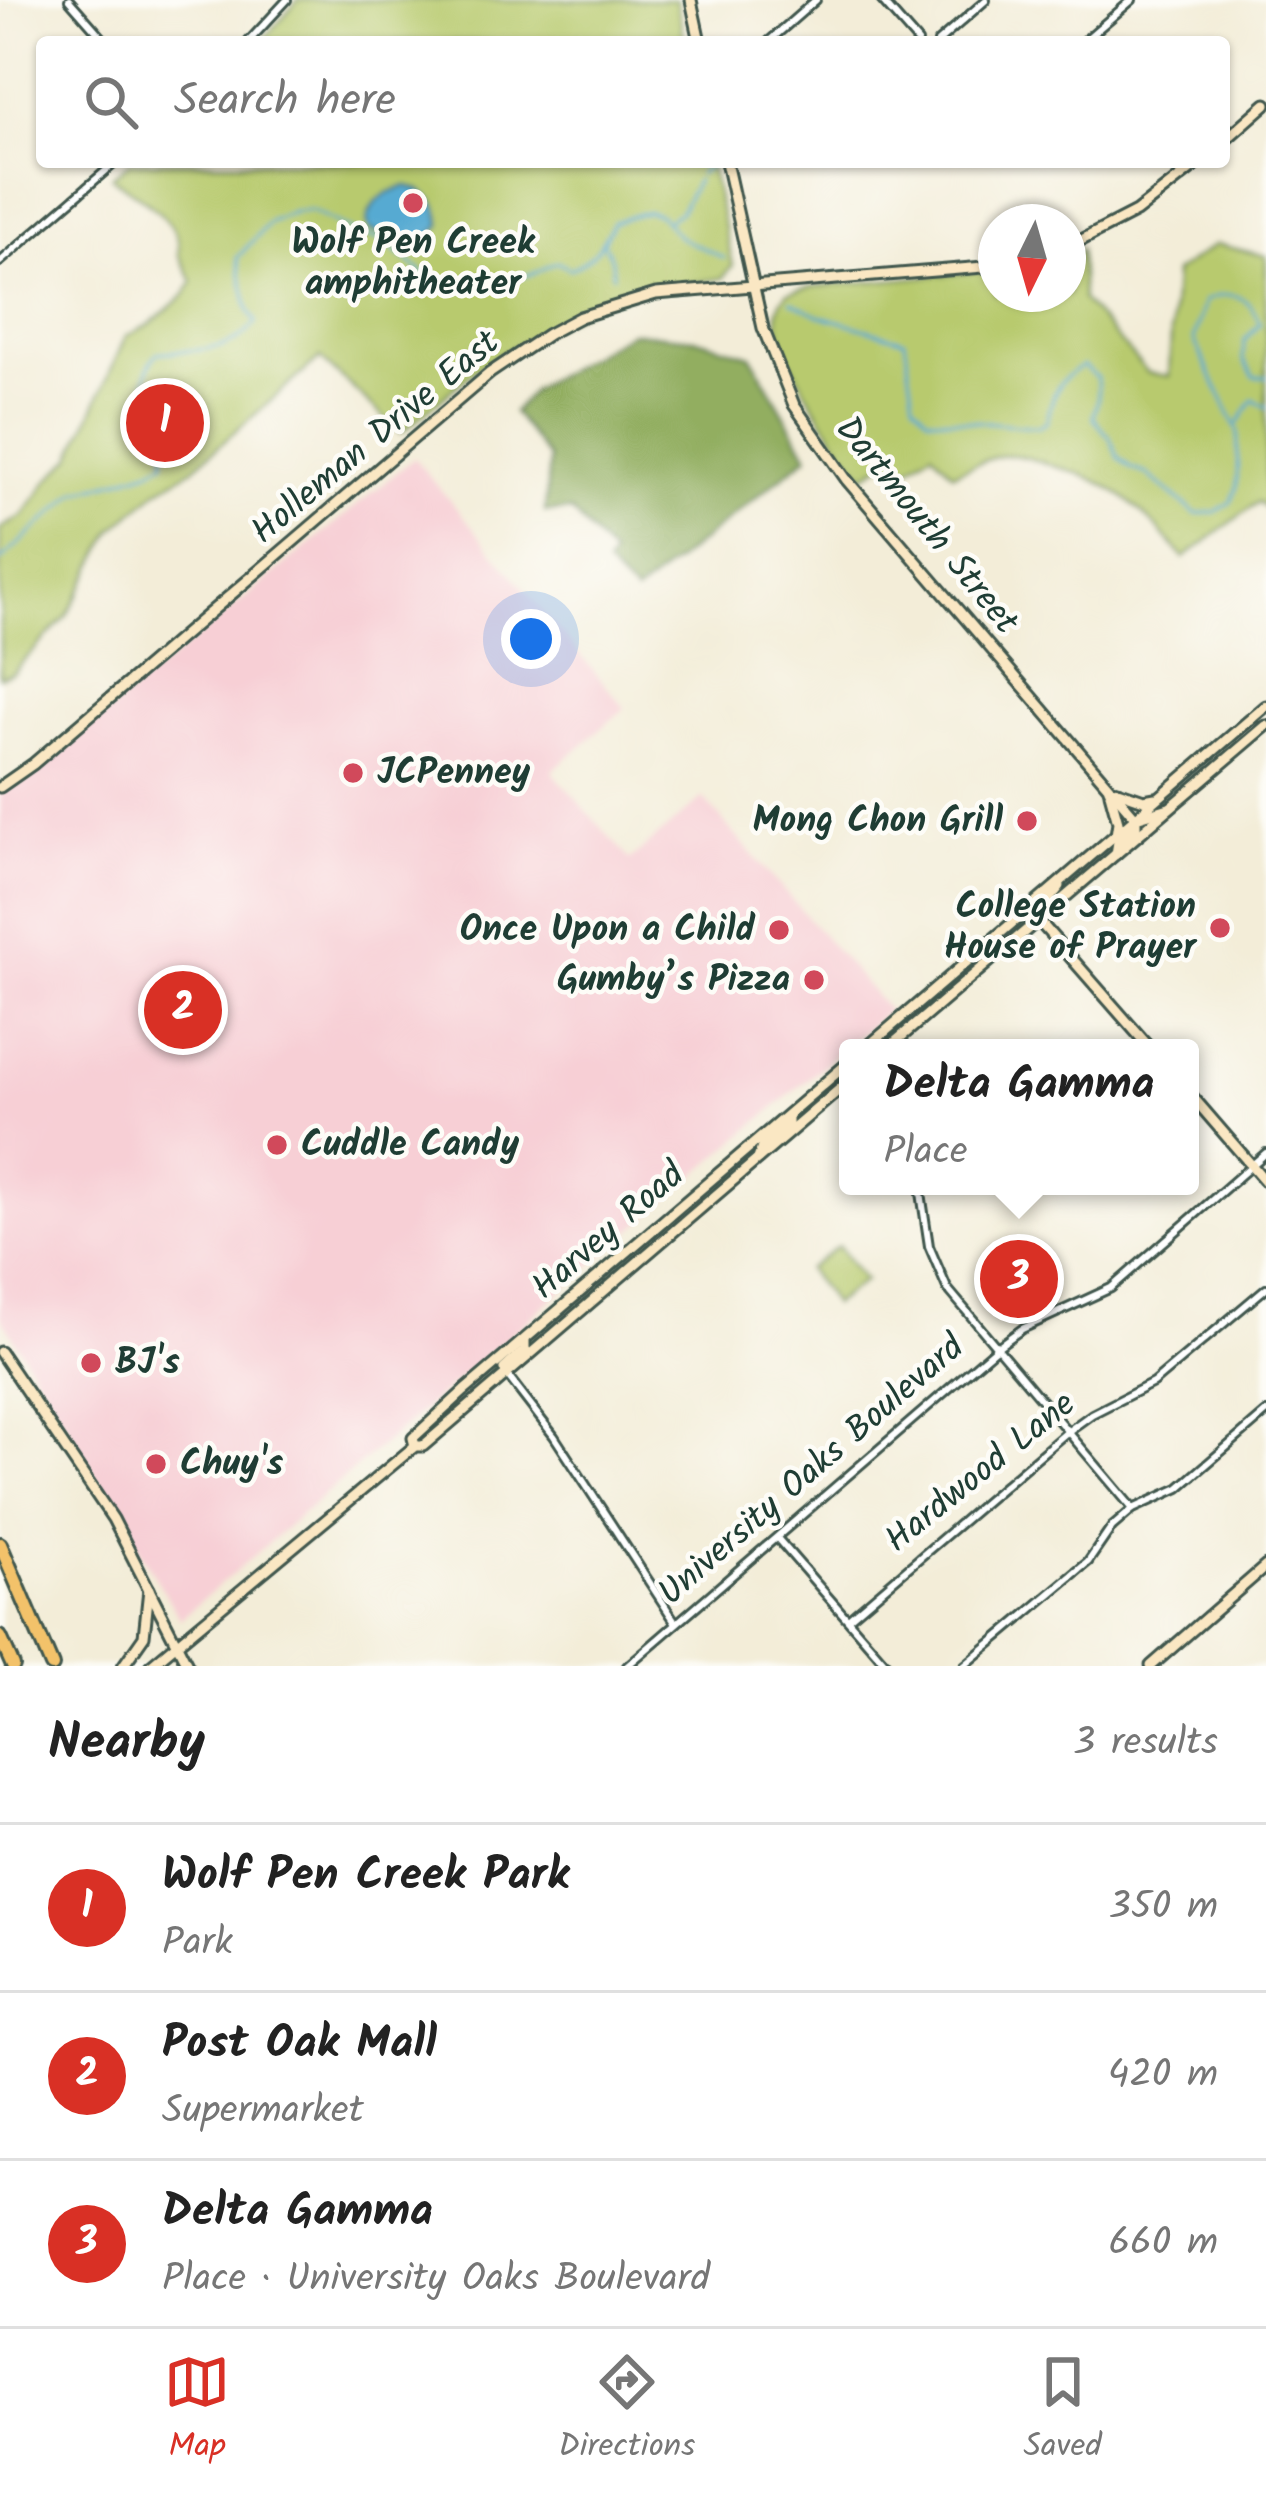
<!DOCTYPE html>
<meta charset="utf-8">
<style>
:root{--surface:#fff;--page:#f2f2f2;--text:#222;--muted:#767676;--line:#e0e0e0;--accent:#d93025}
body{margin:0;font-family:Kalam,sans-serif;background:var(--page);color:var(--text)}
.compass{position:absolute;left:978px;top:204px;width:108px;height:108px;border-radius:50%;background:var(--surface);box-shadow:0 3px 9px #0004;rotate:185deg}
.you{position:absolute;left:531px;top:639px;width:42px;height:42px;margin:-30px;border:9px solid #fff;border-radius:50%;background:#1a73e8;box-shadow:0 0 0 18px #1a73e833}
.badge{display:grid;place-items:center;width:78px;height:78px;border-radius:50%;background:var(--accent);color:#fff;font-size:39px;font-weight:700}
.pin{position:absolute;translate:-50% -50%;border:6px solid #fff;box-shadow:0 3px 12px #0006}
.popup{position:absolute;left:839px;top:1039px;width:360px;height:156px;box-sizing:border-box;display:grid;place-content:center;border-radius:12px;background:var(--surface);filter:drop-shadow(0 3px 9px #0005);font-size:39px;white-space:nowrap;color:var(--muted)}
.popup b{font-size:45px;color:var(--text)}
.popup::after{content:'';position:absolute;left:50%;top:100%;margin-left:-24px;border:24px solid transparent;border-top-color:var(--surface)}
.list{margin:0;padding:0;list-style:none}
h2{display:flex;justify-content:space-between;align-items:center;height:156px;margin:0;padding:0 48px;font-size:51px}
h2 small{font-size:39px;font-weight:400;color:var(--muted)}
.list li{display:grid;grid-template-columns:78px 1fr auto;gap:36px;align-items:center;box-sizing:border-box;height:168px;padding:0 48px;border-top:3px solid var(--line)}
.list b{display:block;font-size:45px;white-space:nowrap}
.list p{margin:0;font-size:39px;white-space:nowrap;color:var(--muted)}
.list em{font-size:39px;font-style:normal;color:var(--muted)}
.icon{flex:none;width:66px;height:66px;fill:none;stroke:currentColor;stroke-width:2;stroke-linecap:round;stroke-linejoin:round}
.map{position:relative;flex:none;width:1266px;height:1666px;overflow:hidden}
.search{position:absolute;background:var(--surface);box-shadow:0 3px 9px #0004;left:36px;right:36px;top:36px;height:132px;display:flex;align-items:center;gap:30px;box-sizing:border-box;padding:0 42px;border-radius:12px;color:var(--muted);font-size:45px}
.sheet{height:660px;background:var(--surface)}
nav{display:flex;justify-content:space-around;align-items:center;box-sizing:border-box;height:168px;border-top:3px solid var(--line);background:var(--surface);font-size:33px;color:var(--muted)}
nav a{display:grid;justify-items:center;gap:6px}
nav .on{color:var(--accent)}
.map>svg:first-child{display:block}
.built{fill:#f7cfd5}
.green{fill:#b8ca6e;stroke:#6c8451;stroke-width:3}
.forest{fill:#92ae61;stroke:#58764a;stroke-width:3}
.water{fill:#57aad2;stroke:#3b7483;stroke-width:3}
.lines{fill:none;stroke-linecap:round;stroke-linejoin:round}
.stream{stroke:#57aad2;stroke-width:3}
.street-casing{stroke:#3f574d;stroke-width:12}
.secondary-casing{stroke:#3f574d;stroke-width:15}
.highway-casing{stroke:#3f574d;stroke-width:18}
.street{stroke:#fff;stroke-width:6}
.secondary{stroke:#fae7c3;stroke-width:9}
.highway{stroke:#f3c26a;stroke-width:12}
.poi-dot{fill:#d1495b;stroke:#fdfcf7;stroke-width:4.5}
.labels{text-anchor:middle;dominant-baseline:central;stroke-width:9;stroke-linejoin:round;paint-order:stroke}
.poi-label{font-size:36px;font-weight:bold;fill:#1f3d34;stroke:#fdfcf7;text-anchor:start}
.street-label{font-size:36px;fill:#1f3d34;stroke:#fdfcf7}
</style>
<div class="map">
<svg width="1266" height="1666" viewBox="0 0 1266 1666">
<rect width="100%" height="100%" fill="#fdfcf7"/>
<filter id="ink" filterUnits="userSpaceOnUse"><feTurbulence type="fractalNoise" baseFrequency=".00833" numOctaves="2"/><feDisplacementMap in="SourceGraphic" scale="24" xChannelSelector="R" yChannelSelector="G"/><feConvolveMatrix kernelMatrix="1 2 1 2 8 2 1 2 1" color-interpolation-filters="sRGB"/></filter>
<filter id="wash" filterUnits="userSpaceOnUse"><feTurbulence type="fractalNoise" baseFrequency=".004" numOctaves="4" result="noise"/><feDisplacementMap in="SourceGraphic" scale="48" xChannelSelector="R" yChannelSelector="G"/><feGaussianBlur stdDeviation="2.7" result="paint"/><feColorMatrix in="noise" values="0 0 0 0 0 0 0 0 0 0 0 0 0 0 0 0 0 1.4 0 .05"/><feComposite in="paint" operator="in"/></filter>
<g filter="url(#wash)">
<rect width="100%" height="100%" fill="#f3edd8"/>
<polygon class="built" points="414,458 625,708 552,771 630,860 703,798 888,1010 180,1619 0,1315 0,794 33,774"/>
<g class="green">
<polygon points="298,0 676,0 685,42 261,42"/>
<path d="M130 162H709L733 265 723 278 639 291 589 307 481 365 401 433 320 358 191 470 158 490 113 530 67 616 13 672 0 677V529L23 516 48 481 72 457 126 336 150 324 184 296 193 281 178 254C185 221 135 195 112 177Z"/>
<path d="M1216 244 1266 256V509L1258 502 1184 558C1136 504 1118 482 1045 463 1034 460 1019 454 1008 455 990 456 970 467 953 473L932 451 901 474 886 461 864 476C838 445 773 352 778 310 778 304 784 298 787 293L812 287 996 270V294H1068V254L1080 250 1082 300 1148 373 1169 376 1174 273Z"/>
<polygon points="838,1246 864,1281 833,1304 807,1269"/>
</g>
<polygon class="forest" points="631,332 694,338 751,355 808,456 635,594 606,566 612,556 571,511 545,512 549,459 513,412 535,388"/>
<path class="water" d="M407 186C428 191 440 202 441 225L424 242 423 254 389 235 370 230 367 224C369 202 387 191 407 186Z"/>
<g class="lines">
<g class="stream">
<polyline points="699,174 710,165"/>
<polyline points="667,221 680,211 697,180"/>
<polyline points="604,244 612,260 613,275"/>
<path d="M791 301 818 315 905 340 914 402 928 417 1038 427 1047 422C1052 396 1056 378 1083 366L1097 378 1098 399 1093 417 1111 439 1118 457 1131 468 1147 474 1196 514 1215 512 1231 502 1237 487 1238 431 1194 340 1205 301C1234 288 1249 296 1260 324L1244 341 1243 359 1254 377H1266"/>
<polyline points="1238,424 1253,400 1266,407"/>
<path d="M0 561 76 493 150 470 165 462C171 414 126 394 157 353 191 349 234 355 256 322L249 311 237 258 270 222 294 212 311 211 356 233 382 240 424 274 459 290 532 274 557 262 570 269C593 260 603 243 613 222L648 211 660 215 679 237 724 258"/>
</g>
</g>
</g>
<g filter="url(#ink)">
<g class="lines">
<defs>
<g id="street">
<polyline points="69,0 106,42"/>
<polyline points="881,0 918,42"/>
<polyline points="248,42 287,0"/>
<polyline points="768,42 816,0"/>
<polyline points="938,42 986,0"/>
<polyline points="1083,42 1132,0"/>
<polyline points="0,262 116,162"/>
<polyline points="920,1186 929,1246 947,1288 1133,1509"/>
<polyline points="507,1375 554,1436 676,1623"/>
<polyline points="777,1538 888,1666"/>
<polyline points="848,1619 1067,1432 1092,1414 1153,1383 1266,1288"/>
<polyline points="627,1666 996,1348 1022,1329 1111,1288 1266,1153"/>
<polyline points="964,1666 1088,1562 1112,1527 1133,1509 1179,1488 1266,1413"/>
</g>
<g id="secondary">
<polyline points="691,0 700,42"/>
<polyline points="1224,141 1266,104"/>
<polyline points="726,162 763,328 794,405 846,479 1136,818"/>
<polyline points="1068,247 1136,212 1200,162"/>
<polyline points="0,787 33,764 490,373 548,334 580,317 656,294 996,266"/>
<polyline points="1109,788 1144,800 1155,798"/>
<polyline points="1110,793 1118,822 1116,835"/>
<polyline points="1116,854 1118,842 1136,827 1136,818 1169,808"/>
<polyline points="1039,921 1150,1048"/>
<polyline points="1039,921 1040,910 1060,886"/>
<polyline points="866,1048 1266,706"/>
<polyline points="888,1048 1266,726"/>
<polyline points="1190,1094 1266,1182"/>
<polyline points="758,1159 762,1147 788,1124 788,1115"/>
<polyline points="0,1352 113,1519 188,1666"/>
<polyline points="507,1375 504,1369 525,1350 525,1340"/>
<polyline points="415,1446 413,1438 464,1391 848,1063"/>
<polyline points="123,1666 144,1636 149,1589"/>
<polyline points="150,1666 415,1446 423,1446 848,1082"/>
<polyline points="1151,1666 1266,1566"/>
</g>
<g id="highway">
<polyline points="0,1544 52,1666"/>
<polyline points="0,1637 13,1666"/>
</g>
</defs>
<use href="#street" class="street-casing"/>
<use href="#secondary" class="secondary-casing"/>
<use href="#highway" class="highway-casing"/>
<use href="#street" class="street"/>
<use href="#secondary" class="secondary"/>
<use href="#highway" class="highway"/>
</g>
</g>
<g class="poi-dot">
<circle cx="413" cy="203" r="12"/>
<circle cx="353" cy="773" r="12"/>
<circle cx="1027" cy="821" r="12"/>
<circle cx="1220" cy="928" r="12"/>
<circle cx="779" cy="930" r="12"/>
<circle cx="814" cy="980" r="12"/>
<circle cx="277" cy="1145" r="12"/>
<circle cx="91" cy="1363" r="12"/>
<circle cx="156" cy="1464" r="12"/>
</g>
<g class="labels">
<g class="poi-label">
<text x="413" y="243" text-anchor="middle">Wolf Pen Creek<tspan x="413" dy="41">amphitheater</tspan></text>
<text x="377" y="773">JCPenney</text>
<text x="1003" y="821" text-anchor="end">Mong Chon Grill</text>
<text x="1196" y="907" text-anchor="end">College Station<tspan x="1196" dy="41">House of Prayer</tspan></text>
<text x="755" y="930" text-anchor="end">Once Upon a Child</text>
<text x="790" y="980" text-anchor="end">Gumby’s Pizza</text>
<text x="301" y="1145">Cuddle Candy</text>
<text x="115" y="1363">BJ's</text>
<text x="180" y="1464">Chuy's</text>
</g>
<g class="street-label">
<text transform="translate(376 438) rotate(-40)">Holleman Drive East</text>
<text transform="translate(926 526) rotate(51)">Dartmouth Street</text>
<text transform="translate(609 1232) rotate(-41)">Harvey Road</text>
<text transform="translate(812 1471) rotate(-41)">University Oaks Boulevard</text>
<text transform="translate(981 1473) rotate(-39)">Hardwood Lane</text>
</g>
</g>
</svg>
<svg class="compass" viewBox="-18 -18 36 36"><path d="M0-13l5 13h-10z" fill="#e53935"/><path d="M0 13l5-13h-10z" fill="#767676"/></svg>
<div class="you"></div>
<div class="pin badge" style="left:165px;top:423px">1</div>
<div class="pin badge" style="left:183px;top:1010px">2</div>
<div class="pin badge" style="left:1019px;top:1279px">3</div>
<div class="popup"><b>Delta Gamma</b>Place</div>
<div class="search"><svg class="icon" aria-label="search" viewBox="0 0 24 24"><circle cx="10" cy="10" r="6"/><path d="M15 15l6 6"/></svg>Search here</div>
</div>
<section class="sheet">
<h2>Nearby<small>3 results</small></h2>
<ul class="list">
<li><span class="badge">1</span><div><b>Wolf Pen Creek Park</b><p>Park</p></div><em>350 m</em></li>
<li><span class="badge">2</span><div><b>Post Oak Mall</b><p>Supermarket</p></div><em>420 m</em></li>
<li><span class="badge">3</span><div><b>Delta Gamma</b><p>Place · University Oaks Boulevard</p></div><em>660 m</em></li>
</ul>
</section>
<nav>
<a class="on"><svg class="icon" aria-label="map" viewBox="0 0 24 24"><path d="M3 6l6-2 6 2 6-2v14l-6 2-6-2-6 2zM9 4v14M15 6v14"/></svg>Map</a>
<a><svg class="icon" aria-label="directions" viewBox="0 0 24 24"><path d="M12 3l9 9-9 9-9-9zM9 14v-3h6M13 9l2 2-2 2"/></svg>Directions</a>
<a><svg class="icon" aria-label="saved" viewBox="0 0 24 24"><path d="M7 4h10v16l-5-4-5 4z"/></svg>Saved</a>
</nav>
